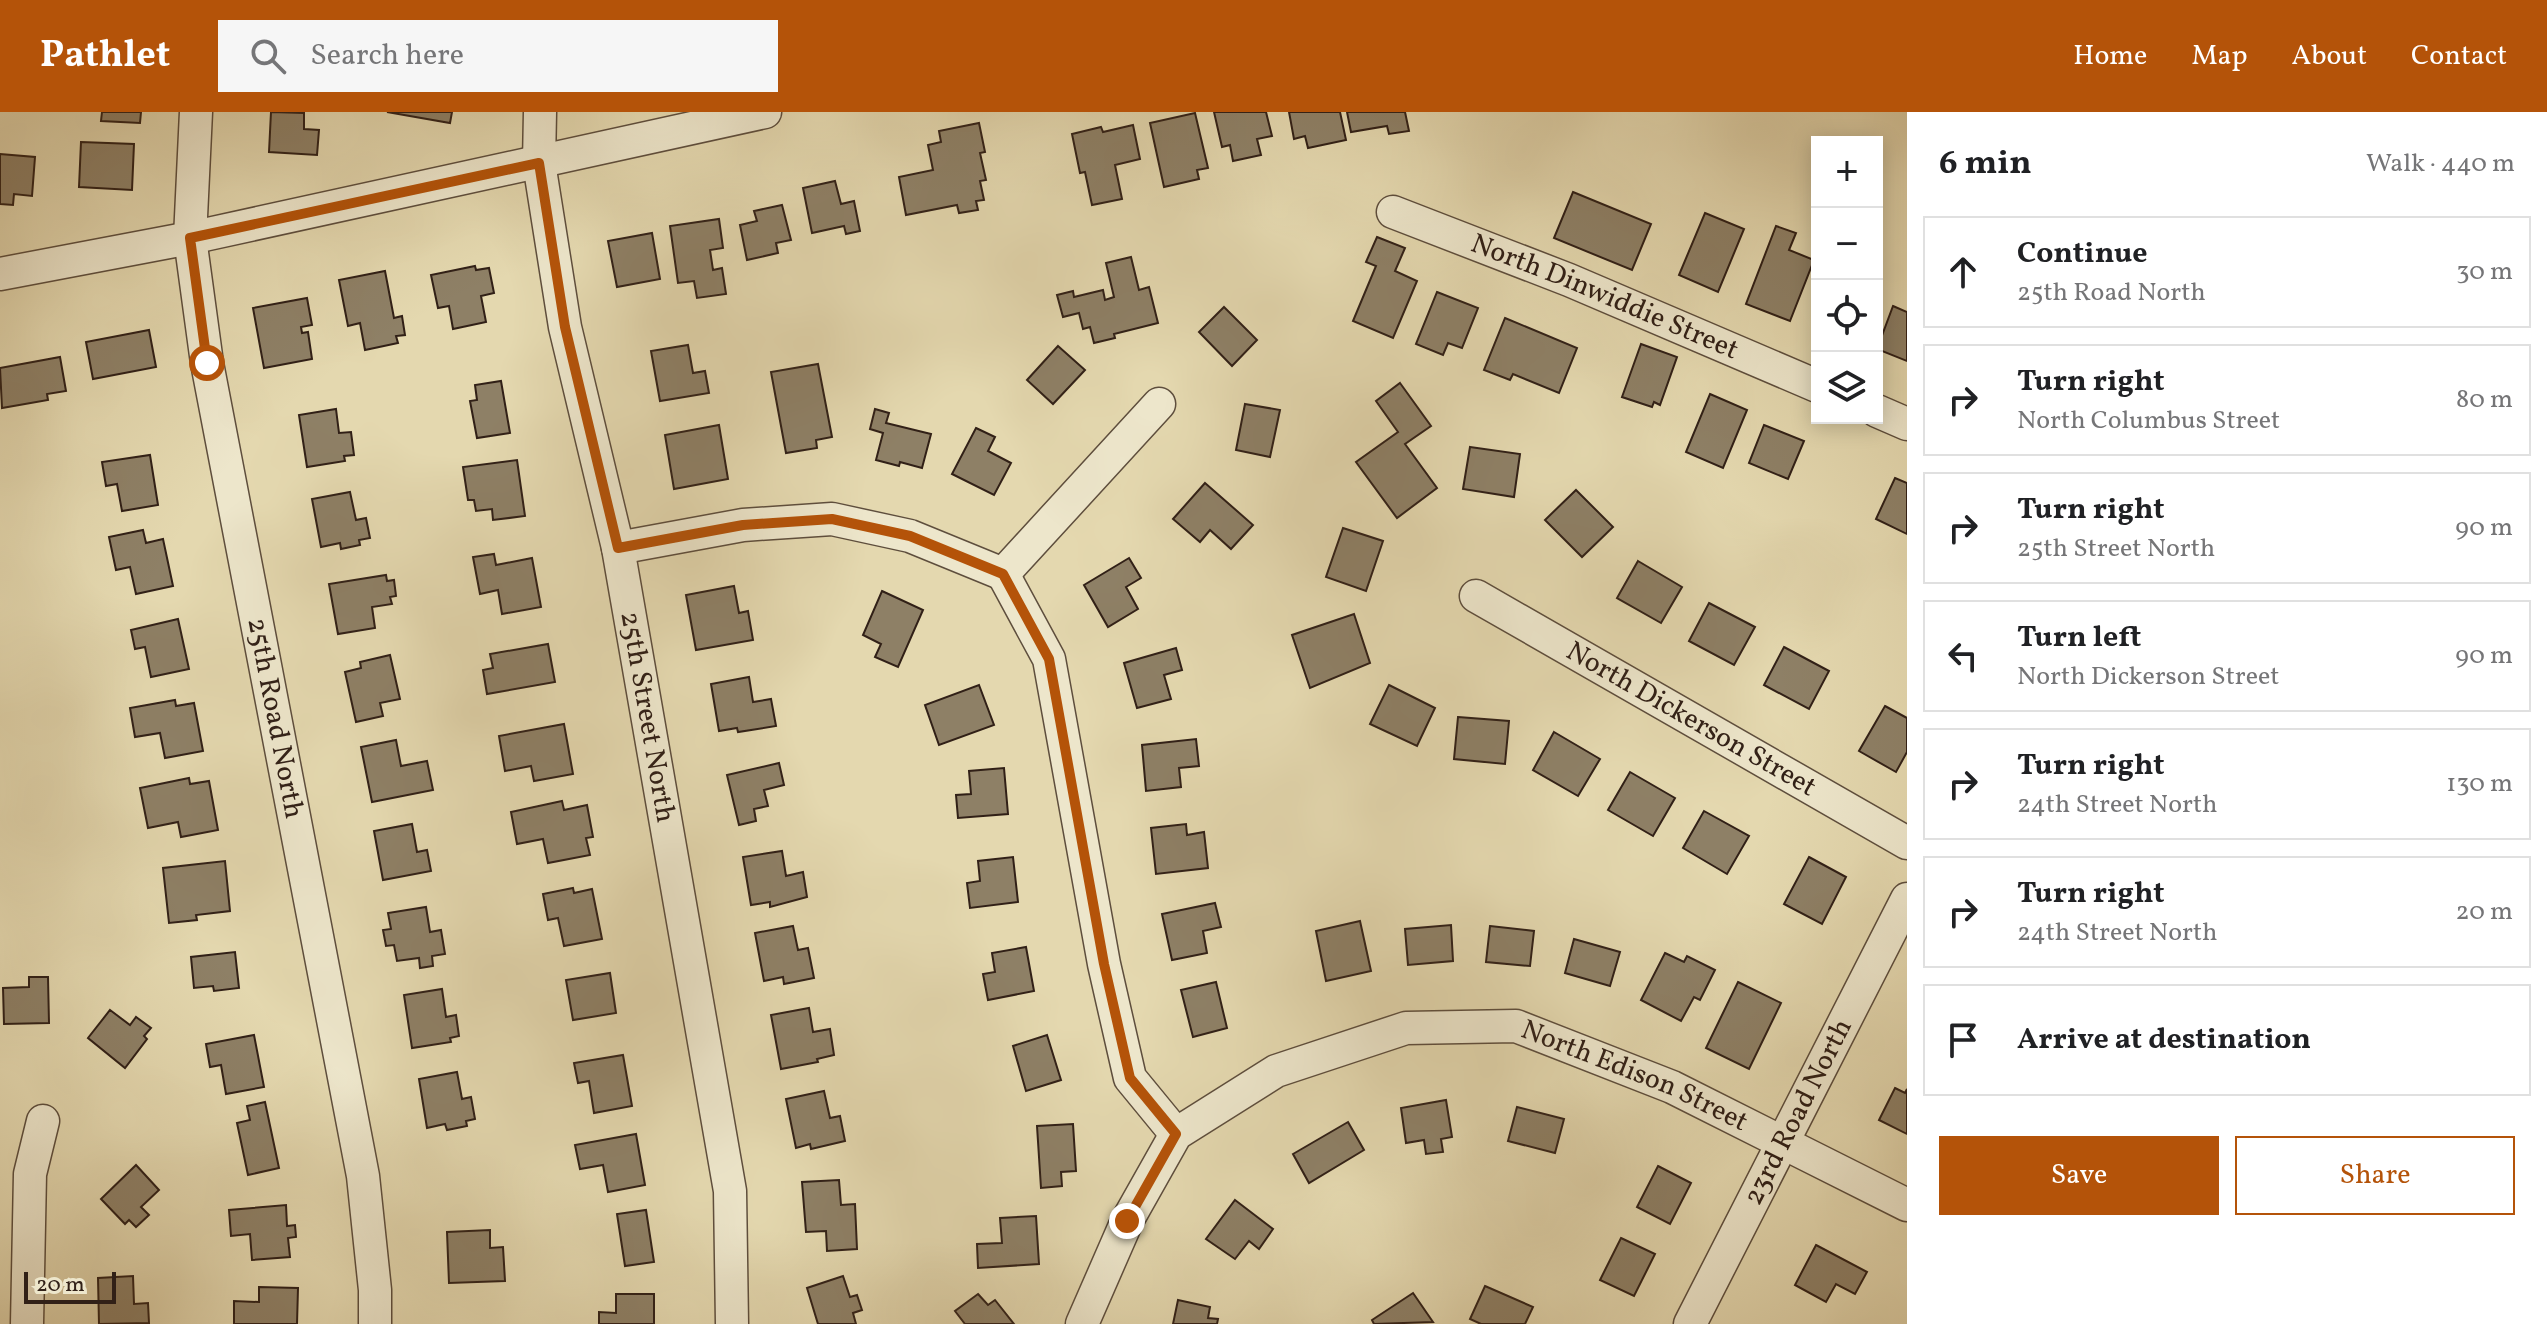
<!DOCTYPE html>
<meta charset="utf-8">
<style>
:root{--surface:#fff;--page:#f6f6f6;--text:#202124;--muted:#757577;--line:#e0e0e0;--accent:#b45309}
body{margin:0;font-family:Vollkorn,serif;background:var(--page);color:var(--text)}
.controls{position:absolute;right:24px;top:24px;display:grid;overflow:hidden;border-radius:0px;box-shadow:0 4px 20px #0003}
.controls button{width:72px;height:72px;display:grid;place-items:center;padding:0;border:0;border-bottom:2px solid var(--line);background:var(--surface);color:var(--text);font:40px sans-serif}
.scale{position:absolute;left:24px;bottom:20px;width:92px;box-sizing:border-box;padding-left:8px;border:4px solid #312017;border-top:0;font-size:22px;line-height:28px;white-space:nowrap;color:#312017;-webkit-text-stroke:6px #ede6cb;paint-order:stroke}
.stop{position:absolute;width:24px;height:24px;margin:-18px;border:6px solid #b45309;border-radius:50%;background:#fff}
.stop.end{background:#b45309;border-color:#fff;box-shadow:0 2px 8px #0008}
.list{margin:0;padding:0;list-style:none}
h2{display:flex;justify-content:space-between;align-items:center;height:104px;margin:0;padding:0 32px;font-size:34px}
h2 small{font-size:26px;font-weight:400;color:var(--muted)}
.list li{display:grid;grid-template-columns:52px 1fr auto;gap:24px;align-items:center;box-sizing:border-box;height:112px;margin:0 16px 16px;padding:0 16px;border:2px solid var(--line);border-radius:0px}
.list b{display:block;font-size:30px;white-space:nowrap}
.list p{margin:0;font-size:26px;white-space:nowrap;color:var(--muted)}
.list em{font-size:26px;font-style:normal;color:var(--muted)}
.actions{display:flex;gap:16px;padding:24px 32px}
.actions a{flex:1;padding:18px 0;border:2px solid var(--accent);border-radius:0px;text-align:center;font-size:28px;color:var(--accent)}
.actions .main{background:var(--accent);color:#fff}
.icon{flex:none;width:44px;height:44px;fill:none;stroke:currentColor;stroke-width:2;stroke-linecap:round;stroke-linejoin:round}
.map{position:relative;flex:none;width:1907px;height:1212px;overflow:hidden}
header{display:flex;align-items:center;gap:48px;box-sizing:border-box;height:112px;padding:0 40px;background:var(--accent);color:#fff}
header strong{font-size:38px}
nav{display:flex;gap:44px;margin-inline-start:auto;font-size:28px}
.search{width:560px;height:72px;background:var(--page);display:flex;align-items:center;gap:20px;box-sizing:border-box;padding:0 28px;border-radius:0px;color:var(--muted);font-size:30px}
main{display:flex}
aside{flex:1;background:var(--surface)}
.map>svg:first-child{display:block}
.building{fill:#8e8066;stroke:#312017;stroke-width:2}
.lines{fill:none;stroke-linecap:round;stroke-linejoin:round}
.street-casing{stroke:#5e4e3d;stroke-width:35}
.street{stroke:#ede6cb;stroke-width:32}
.route{stroke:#b45309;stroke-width:10}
.labels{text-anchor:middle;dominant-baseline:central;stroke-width:8;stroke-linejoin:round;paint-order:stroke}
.street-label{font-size:28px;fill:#312017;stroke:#ede6cb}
</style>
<header>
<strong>Pathlet</strong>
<div class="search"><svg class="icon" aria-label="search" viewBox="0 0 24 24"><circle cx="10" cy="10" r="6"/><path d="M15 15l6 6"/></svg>Search here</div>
<nav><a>Home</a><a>Map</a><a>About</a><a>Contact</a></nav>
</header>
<main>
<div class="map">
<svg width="1907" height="1212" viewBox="0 0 1907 1212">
<rect width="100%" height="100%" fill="#e4d8af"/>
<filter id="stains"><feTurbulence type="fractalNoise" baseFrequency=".0025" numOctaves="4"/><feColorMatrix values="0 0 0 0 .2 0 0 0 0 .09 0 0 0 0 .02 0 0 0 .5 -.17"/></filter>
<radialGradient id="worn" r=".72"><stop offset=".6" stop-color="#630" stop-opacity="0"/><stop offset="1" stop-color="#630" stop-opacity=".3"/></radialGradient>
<g class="building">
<polygon points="102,0 141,0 140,11 101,9"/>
<polygon points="271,0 304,1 304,17 319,18 317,43 269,40"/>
<polygon points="387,0 452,0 450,11"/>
<polygon points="1214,0 1266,0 1272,24 1257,27 1261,43 1233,49 1230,33 1222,35"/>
<polygon points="1289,0 1340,0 1346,28 1308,36 1305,24 1294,27"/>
<polygon points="1347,0 1405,0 1409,19 1389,22 1387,14 1351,20"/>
<polygon points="1195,1 1208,56 1197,58 1199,67 1164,75 1150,11"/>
<polygon points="979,11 985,40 980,41 986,68 980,69 984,88 976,89 978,98 959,101 957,93 906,103 899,65 933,58 928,33 941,30 939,19"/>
<polygon points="1133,13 1140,47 1115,53 1122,87 1092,93 1085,60 1080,61 1072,22 1101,15 1103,20"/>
<polygon points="81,30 134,32 132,78 79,75"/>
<polygon points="0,42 35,45 32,84 14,82 13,93 0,92"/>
<polygon points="835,69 841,92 854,89 860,119 846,122 844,114 812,121 803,76"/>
<polygon points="1573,80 1651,112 1632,158 1554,126"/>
<polygon points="782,93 791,128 776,131 778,141 747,148 740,113 757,109 754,99"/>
<polygon points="1705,101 1744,117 1718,180 1679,163"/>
<polygon points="719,107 723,136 710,138 713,158 722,156 726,182 697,186 694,169 678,171 670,114"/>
<polygon points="1776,114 1796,121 1789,138 1814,148 1790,209 1746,192"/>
<polygon points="652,121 660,167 617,175 608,129"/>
<polygon points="1377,125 1405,136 1395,159 1417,169 1393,226 1353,209 1376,154 1366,150"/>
<polygon points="1131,145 1139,178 1149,175 1158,211 1114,222 1115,226 1094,231 1090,215 1083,217 1079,201 1063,205 1057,183 1073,179 1074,185 1103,178 1105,188 1114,185 1106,151"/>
<polygon points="475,154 476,158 489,156 494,181 481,184 486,210 453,217 449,194 438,196 431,163"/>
<polygon points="385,159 394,206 402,204 405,223 396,224 398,231 365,238 360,211 348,214 339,168"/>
<polygon points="1437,180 1478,196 1462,236 1448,231 1443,243 1416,232"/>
<polygon points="307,186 312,213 301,215 302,221 308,220 312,247 264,256 253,196"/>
<polygon points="1893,194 1907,200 1907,249 1877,237"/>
<polygon points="1224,195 1257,228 1232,254 1199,220"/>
<polygon points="1505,206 1577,236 1559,281 1513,262 1510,268 1484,258"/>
<polygon points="149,218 156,255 93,267 86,230"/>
<polygon points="1641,232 1677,245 1660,293 1654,290 1652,295 1622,285"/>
<polygon points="688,233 693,261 705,259 709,281 660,289 651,239"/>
<polygon points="1058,234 1085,258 1053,292 1027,268"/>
<polygon points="60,245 66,279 47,282 48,288 2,296 0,256"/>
<polygon points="818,252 832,325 816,328 817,336 786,341 771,260"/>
<polygon points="501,269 510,321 477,326 470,289 477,288 475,273"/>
<polygon points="1400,271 1431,314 1405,332 1437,376 1397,406 1356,350 1398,320 1376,289"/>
<polygon points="1710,282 1747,298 1723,356 1686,340"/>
<polygon points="1245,292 1280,298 1270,345 1236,338"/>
<polygon points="336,297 339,321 351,320 354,343 344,344 345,349 307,355 299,303"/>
<polygon points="875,297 889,301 886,311 931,322 922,356 900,350 899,354 876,348 883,321 870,317"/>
<polygon points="719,313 728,367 674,377 665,323"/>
<polygon points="1764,313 1804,329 1788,367 1749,351"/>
<polygon points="976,316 995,325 988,339 1011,351 994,383 952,362"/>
<polygon points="1470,335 1520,342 1514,385 1463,377"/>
<polygon points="150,343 158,393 122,399 117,372 106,374 102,350"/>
<polygon points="517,348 525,404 493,408 492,397 476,399 474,388 468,388 463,355"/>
<polygon points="1895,366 1907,371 1907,422 1876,407"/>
<polygon points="1205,371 1253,413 1231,437 1210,418 1200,430 1173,407"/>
<polygon points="1576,378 1613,415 1582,445 1545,408"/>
<polygon points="350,380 356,408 366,406 370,426 359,428 360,433 341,437 340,431 321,435 312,387"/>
<polygon points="1343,416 1383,429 1366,479 1326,465"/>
<polygon points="143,418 146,431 163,427 173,474 136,482 130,455 116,458 109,425"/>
<polygon points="494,442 496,453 532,446 541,495 502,502 498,478 480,482 473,445"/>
<polygon points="1129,446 1141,466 1126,475 1138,497 1108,515 1084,473"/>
<polygon points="1638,449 1682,475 1661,511 1617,486"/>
<polygon points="386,463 387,469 394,468 396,484 390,485 392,492 372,495 375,516 338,522 329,472"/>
<polygon points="734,474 739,501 748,499 753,528 696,538 686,483"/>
<polygon points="882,479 923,498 898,555 875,545 881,532 863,523"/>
<polygon points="1709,491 1755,515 1734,553 1689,529"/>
<polygon points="1354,502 1370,551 1310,576 1292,523"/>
<polygon points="178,507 189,557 151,565 145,535 135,537 131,518"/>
<polygon points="548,532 555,570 487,582 483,558 493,556 490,542"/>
<polygon points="1784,535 1829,559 1809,597 1764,573"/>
<polygon points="1176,536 1182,558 1164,563 1171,587 1137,596 1124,551"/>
<polygon points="390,543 400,587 380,591 383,604 356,610 345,560 361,556 360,550"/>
<polygon points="749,565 753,590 771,587 776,614 738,620 737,616 719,619 711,572"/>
<polygon points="979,573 994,613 939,633 925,593"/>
<polygon points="1389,573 1435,596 1417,634 1370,612"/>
<polygon points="175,588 176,594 194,591 203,639 165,646 160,621 135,625 130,596"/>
<polygon points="1885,594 1907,606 1907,640 1896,660 1859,639"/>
<polygon points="1458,605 1509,609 1505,652 1454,647"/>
<polygon points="564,612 573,662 534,669 531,654 505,659 499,624"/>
<polygon points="1554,620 1600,647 1578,684 1533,658"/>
<polygon points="1196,627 1199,654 1179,656 1181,675 1146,679 1142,633"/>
<polygon points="396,628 401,654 427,649 433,678 372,690 361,635"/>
<polygon points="779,651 784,673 764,678 768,694 754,697 756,709 739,713 727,663"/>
<polygon points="1004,656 1008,702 958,706 956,683 971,682 969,659"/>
<polygon points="1630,660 1675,686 1653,724 1608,698"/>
<polygon points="189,666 190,672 209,669 218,718 181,725 178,710 148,716 140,676"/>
<polygon points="562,689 564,698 587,693 593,725 586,726 590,743 548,751 543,727 517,732 511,700"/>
<polygon points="1704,699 1749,724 1727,762 1683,736"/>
<polygon points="412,712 417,740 427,738 431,759 383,768 374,719"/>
<polygon points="1186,712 1187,723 1204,720 1208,756 1156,762 1151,716"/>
<polygon points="782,739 786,764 803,760 807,785 770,795 770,790 751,793 743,745"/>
<polygon points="1013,745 1018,790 970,796 967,771 980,769 978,749"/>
<polygon points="1809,745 1846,765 1822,812 1784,792"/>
<polygon points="225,749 230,799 196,803 197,808 169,811 163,756"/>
<polygon points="573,776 574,781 592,777 602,827 564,834 558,806 548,808 543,782"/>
<polygon points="1215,791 1221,815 1203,819 1207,841 1172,848 1162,802"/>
<polygon points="426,795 430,820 441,818 445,842 432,844 433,854 420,856 419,846 397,849 394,833 386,834 383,818 391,817 388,801"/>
<polygon points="1360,809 1371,859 1326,869 1316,819"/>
<polygon points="1451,813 1453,849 1408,853 1405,817"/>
<polygon points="793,814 798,838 808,836 814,866 784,872 783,865 764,869 755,821"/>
<polygon points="1490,814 1534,819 1530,854 1486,850"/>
<polygon points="1574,827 1620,840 1610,874 1565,861"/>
<polygon points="1026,835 1034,879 988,888 983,862 995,860 992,841"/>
<polygon points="235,840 239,876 214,879 213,874 194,876 191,845"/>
<polygon points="1665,841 1684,850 1687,844 1715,858 1700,888 1694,885 1681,909 1641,888"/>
<polygon points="610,861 616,901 573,908 566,868"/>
<polygon points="29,865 48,865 49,911 4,912 3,876 29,875"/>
<polygon points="1216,870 1227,916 1193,925 1181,878"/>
<polygon points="1738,870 1781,891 1749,957 1706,936"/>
<polygon points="442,877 446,905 456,903 459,924 450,926 451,930 412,936 404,883"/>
<polygon points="809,896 813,920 830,917 834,943 817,947 818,950 781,957 771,903"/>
<polygon points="110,898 130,913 136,905 151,916 144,924 147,927 125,956 88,926"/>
<polygon points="254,923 264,975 226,982 221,953 210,955 206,932"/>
<polygon points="1047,923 1061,968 1026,979 1013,934"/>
<polygon points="623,943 632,994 594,1001 589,969 578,971 574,951"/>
<polygon points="457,960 462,987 471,985 475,1007 466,1009 467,1014 447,1018 445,1012 427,1016 419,967"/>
<polygon points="1895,976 1905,981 1907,977 1907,1022 1879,1008"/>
<polygon points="824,979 830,1006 840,1004 845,1029 811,1037 810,1032 796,1036 786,987"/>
<polygon points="1446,988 1452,1025 1441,1027 1443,1040 1426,1042 1424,1028 1406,1031 1401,996"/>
<polygon points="265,990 279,1056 248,1063 237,1011 250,1008 247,994"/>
<polygon points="1517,995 1564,1007 1555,1041 1508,1029"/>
<polygon points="1348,1010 1364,1038 1309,1071 1293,1042"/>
<polygon points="1073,1012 1076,1059 1061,1060 1062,1074 1041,1076 1037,1014"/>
<polygon points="636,1022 645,1073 608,1080 603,1053 580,1057 575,1033"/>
<polygon points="136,1053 159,1078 141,1095 149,1103 136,1115 129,1108 125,1112 101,1087"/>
<polygon points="1658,1054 1691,1071 1670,1112 1637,1095"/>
<polygon points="839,1068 841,1093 855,1092 857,1137 827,1139 826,1119 806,1120 802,1070"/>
<polygon points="1235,1088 1273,1117 1259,1137 1249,1129 1235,1147 1206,1127"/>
<polygon points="286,1093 287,1114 295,1113 296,1125 288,1126 290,1145 252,1148 250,1122 231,1124 229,1098"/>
<polygon points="646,1098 654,1150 625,1154 617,1102"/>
<polygon points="1036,1104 1039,1152 978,1156 977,1132 1002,1131 1000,1106"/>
<polygon points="490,1118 490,1136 503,1135 505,1169 449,1171 447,1120"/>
<polygon points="1621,1126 1655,1142 1634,1184 1600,1168"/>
<polygon points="1816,1133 1867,1160 1855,1182 1836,1172 1826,1190 1795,1173"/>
<polygon points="133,1164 134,1192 148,1191 149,1211 99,1212 98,1166"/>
<polygon points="843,1164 850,1185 857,1183 862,1198 853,1201 856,1212 818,1212 807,1176"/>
<polygon points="1485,1174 1533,1195 1525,1212 1481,1212 1470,1207"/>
<polygon points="259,1175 298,1176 297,1212 234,1212 234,1189 259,1190"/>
<polygon points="1413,1181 1433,1210 1374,1212 1372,1208"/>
<polygon points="616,1182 654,1182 654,1212 599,1212 599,1200 616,1201"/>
<polygon points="978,1182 988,1193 995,1188 1014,1212 965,1212 955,1199"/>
<polygon points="1178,1188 1210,1195 1208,1206 1218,1207 1217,1212 1173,1212"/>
</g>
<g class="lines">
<defs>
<g id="street">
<path id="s1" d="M196 0 190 126 207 251 363 1064 375 1178V1212"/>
<path id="s2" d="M540 0 539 51 565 215 618 436 730 1079 732 1212"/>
<path id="s3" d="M1393 100 1569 168 1817 274"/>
<polyline points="0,162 190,126 765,0"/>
<polyline points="1877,299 1907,312"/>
<polyline points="618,436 743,413 832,407 910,424 1003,462"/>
<polyline points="1003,462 1049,547 1104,852 1130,966 1176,1022"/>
<polyline points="1003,462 1159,292"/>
<path id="s4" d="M1476 484 1907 731"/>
<polyline points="27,1212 30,1062 43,1009"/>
<path id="s5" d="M1082 1212 1127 1109 1176 1022 1276 959 1406 916 1516 914 1672 975 1907 1093"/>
<path id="s6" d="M1690 1212 1907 787"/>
</g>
</defs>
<use href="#street" class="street-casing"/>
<use href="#street" class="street"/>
</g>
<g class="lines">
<polyline class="route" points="207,251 190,126 539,51 565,215 618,436 743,413 832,407 910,424 1003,462 1049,547 1104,852 1130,966 1176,1022 1127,1109"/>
</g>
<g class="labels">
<g class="street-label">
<text stroke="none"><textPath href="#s3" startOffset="228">North Dinwiddie Street</textPath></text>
<text stroke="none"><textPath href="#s2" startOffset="616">25th Street North</textPath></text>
<text stroke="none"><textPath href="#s1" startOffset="614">25th Road North</textPath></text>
<text stroke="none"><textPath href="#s4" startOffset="248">North Dickerson Street</textPath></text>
<text stroke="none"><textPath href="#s5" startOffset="706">North Edison Street</textPath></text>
<text stroke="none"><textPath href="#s6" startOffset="238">23rd Road North</textPath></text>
</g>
</g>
<rect width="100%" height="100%" filter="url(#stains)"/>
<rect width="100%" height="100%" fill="url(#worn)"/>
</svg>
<div class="controls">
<button>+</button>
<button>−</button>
<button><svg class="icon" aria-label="locate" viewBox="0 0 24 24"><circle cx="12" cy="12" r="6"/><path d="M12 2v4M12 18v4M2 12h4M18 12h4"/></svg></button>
<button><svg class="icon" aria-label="layers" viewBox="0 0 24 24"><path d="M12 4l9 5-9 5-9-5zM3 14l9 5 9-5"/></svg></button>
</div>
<div class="scale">20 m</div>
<div class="stop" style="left:207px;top:251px"></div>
<div class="stop end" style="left:1127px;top:1109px"></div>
</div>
<aside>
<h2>6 min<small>Walk · 440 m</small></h2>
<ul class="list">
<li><svg class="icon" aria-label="ahead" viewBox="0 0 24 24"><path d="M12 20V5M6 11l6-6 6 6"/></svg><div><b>Continue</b><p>25th Road North</p></div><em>30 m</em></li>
<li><svg class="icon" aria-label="right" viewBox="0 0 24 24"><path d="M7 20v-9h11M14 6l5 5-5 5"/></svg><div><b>Turn right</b><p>North Columbus Street</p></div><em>80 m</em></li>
<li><svg class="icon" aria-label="right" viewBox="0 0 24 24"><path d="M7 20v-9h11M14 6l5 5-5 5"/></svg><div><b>Turn right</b><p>25th Street North</p></div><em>90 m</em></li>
<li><svg class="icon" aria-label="left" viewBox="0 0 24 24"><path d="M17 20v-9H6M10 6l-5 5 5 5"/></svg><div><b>Turn left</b><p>North Dickerson Street</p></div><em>90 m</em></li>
<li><svg class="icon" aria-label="right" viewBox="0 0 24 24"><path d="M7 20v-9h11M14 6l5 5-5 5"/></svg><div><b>Turn right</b><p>24th Street North</p></div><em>130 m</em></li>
<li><svg class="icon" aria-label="right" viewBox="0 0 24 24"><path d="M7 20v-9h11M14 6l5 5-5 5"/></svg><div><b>Turn right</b><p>24th Street North</p></div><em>20 m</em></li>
<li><svg class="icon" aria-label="arrive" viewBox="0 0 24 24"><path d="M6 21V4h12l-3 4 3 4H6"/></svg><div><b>Arrive at destination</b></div></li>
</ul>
<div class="actions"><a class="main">Save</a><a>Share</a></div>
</aside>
</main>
